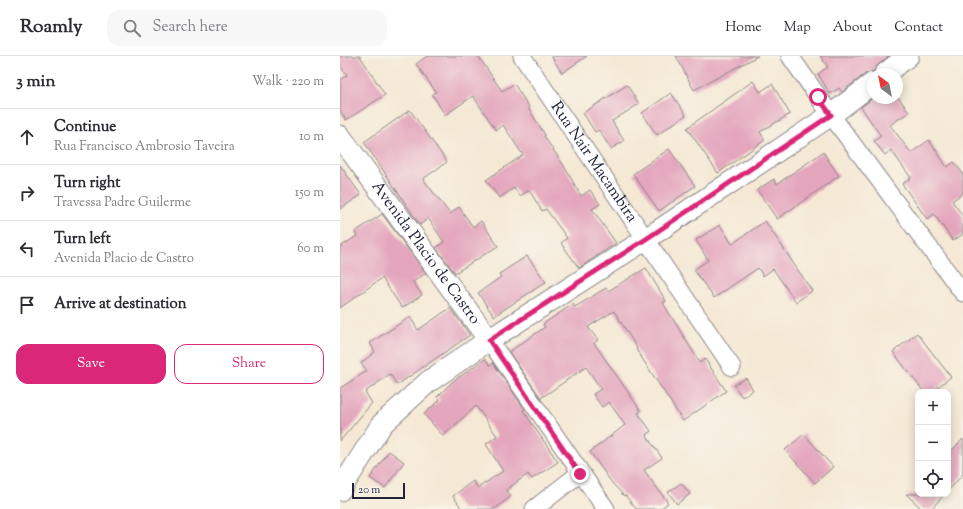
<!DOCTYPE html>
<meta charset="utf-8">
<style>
:root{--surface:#fff;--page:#f7f7f7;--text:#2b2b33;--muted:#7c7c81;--line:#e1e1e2;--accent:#db2777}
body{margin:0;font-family:"Sorts Mill Goudy",serif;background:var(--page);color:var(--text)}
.controls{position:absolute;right:12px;bottom:12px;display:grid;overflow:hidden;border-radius:8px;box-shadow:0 2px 10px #0003}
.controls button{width:36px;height:36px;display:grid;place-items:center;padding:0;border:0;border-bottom:1px solid var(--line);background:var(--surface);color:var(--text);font:20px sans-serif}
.compass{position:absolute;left:527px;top:12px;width:36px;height:36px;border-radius:50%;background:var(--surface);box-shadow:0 2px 10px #0003;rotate:327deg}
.scale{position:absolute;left:12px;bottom:10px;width:53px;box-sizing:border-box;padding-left:4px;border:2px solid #22223b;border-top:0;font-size:11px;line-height:14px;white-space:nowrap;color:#22223b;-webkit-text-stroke:3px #f7f3e8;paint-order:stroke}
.stop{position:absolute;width:12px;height:12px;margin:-9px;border:3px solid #db2777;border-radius:50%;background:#fff}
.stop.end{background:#db2777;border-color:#fff;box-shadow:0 1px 4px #0008}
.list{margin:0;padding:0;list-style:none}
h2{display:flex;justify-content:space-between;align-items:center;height:52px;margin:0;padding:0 16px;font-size:17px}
h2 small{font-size:13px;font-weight:400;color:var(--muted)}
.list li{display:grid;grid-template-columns:26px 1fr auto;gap:12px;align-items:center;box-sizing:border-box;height:56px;padding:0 16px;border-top:1px solid var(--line)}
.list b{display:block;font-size:15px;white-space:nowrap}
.list p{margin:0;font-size:13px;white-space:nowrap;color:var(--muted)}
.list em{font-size:13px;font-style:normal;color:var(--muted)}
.actions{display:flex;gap:8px;padding:12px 16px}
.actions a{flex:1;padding:9px 0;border:1px solid var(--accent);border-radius:12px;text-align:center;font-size:14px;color:var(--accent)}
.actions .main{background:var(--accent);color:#fff}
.icon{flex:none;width:22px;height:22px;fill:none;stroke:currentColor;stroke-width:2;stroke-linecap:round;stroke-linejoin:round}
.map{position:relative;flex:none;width:623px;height:453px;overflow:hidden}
header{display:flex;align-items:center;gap:24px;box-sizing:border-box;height:56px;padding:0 20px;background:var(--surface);border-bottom:1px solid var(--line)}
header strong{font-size:19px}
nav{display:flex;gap:22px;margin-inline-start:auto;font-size:14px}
.search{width:280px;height:36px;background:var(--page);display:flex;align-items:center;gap:10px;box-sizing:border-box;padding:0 14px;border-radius:12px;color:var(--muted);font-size:15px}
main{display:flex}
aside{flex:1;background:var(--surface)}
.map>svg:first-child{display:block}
.building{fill:#e4a6bd}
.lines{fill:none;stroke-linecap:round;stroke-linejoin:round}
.minor-casing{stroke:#8c8688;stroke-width:19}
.tertiary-casing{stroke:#8c8688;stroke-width:23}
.minor{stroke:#fff;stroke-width:17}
.tertiary{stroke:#fff;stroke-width:21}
.route{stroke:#db2777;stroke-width:5}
.labels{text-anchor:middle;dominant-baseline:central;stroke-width:3.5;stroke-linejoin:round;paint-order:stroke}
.street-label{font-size:16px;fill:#22223b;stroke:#f7f3e8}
</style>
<header>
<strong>Roamly</strong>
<div class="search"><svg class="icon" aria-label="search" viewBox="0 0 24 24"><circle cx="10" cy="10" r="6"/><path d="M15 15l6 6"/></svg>Search here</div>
<nav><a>Home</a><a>Map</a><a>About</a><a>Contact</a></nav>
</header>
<main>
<aside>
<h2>3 min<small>Walk · 220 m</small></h2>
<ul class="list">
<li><svg class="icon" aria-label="ahead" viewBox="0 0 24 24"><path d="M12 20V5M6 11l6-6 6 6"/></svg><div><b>Continue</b><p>Rua Francisco Ambrosio Taveira</p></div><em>10 m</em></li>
<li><svg class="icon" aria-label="right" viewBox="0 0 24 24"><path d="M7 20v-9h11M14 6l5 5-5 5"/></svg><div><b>Turn right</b><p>Travessa Padre Guilerme</p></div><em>150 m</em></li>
<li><svg class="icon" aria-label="left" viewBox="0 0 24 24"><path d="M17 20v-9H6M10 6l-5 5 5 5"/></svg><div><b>Turn left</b><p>Avenida Placio de Castro</p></div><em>60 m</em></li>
<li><svg class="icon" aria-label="arrive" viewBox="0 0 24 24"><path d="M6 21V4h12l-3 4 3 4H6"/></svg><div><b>Arrive at destination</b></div></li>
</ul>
<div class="actions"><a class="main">Save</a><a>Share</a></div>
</aside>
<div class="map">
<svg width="623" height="453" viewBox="0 0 623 453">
<rect width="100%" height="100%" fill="#f7f3e8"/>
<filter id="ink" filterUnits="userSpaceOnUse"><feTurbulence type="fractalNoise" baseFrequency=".025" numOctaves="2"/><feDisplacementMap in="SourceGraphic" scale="8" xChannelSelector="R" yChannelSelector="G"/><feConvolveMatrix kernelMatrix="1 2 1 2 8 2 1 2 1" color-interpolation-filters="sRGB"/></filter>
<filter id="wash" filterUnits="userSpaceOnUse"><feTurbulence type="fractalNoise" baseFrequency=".012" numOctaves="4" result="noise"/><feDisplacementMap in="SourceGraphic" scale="16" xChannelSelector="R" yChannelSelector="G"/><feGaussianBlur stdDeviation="0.9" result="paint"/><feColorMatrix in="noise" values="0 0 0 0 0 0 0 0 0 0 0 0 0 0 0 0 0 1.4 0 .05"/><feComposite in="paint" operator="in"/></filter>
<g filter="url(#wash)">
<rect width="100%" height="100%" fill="#f5e9d5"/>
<g id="blocks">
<g class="building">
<polygon points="0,0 20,0 45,39 6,64 0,55 0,24 7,19 0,10"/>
<polygon points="87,0 138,0 162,35 174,28 189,51 188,52 205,79 204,80 224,110 241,140 250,134 260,148 252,153 276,187 239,212 221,187 227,182 206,153 202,155 189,134 180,140 174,132 159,142 146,124 183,99 163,69 156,74 133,40 105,59 92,38 96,36 76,8"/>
<polygon points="211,0 247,0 222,17"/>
<polygon points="336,0 418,0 354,34"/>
<polygon points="480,0 549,0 538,9 534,15 526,17 502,36 499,32 490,38 478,18 488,11"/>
<polygon points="413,25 420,36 432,28 450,58 420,76 425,84 378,117 347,72"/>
<polygon points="287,29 299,48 272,65 284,85 271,93 259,74 255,76 243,57"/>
<polygon points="331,37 346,59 317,79 302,57"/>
<polygon points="533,42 559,42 569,56 550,69 571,97 589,84 607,111 614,106 623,118 623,137 612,145 623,160 623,178 613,185 594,158 587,163 562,128 571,122 551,94 545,99 534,85 541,80 521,51"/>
<polygon points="70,54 107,106 83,123 110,158 119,151 133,171 141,165 158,190 115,217 96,192 104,186 88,162 80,169 24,86"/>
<polygon points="329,93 355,130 319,155 293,118"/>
<polygon points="483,96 499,120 437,163 417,134 434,123 437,128"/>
<polygon points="0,109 21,139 0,153"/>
<polygon points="42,158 86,217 73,226 82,239 62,252 42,222 0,252 0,191 17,180 15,176"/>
<polygon points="425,165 472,235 456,246 433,213 423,220 418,212 374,242 354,214 368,204 356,184 380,169 392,188"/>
<polygon points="187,200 206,226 154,260 138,237 161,221 159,218"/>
<polygon points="306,212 326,245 323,247 360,307 365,303 386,335 343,365 296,293 297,292 274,255 248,271 258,284 254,287 301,355 298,357 311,375 306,379 322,402 304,414 328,447 320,453 296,453 285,439 284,440 272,427 250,396 285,369 269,346 262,351 253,338 261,333 246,311 201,342 169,296 205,271 203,268 233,248 235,251 266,232 268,235"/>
<polygon points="110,252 130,279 57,329 50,318 25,336 32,347 0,385 0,332 27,315 21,307 35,296 30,287 70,261 78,274"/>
<polygon points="577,277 611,321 591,336 584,336 553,296"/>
<polygon points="145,303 150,309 153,307 185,353 183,354 218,406 192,423 188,418 166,434 171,440 155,453 122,453 113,440 133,425 138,432 163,415 146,388 157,380 136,350 103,380 84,358 100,344 97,341 112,326"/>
<polygon points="406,322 413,334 402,341 394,329"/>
<polygon points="464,378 493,411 475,427 445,394"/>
<polygon points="623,383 623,418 608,435 608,398"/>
<polygon points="49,395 64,406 45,432 30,422"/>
<polygon points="341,427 350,438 337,448 328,436"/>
<polygon points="566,438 605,438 591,453 582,453"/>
</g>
</g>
</g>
<g filter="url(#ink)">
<use href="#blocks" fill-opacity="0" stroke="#8c8688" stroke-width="1"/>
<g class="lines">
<defs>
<g id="minor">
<path id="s1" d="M182 0 392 311"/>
<polyline points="450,0 491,59 623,237"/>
<polyline points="149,284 266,453"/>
<polyline points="194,453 240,417"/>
</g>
<g id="tertiary">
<polyline points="545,18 568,0"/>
<path id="s2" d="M0 80 149 284"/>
<polyline points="0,434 42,368 88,326 149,284 306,183 491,59 533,27"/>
</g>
</defs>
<use href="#minor" class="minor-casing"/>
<use href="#tertiary" class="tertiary-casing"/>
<use href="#minor" class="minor"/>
<use href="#tertiary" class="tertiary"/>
</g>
</g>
<g class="lines" filter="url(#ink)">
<polyline class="route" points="240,418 149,284 306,183 491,59 478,41"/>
</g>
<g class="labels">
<g class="street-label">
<text stroke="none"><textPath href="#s1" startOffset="128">Rua Nair Macambira</textPath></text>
<text stroke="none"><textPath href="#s2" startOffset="145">Avenida Placio de Castro</textPath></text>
</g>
</g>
</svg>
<div class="controls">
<button>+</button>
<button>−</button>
<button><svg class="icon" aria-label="locate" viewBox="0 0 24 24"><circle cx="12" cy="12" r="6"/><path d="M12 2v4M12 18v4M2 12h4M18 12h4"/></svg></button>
</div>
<svg class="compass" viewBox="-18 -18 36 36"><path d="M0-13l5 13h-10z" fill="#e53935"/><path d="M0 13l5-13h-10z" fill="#7c7c81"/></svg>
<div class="scale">20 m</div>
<div class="stop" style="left:478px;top:41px"></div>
<div class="stop end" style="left:240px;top:418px"></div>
</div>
</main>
